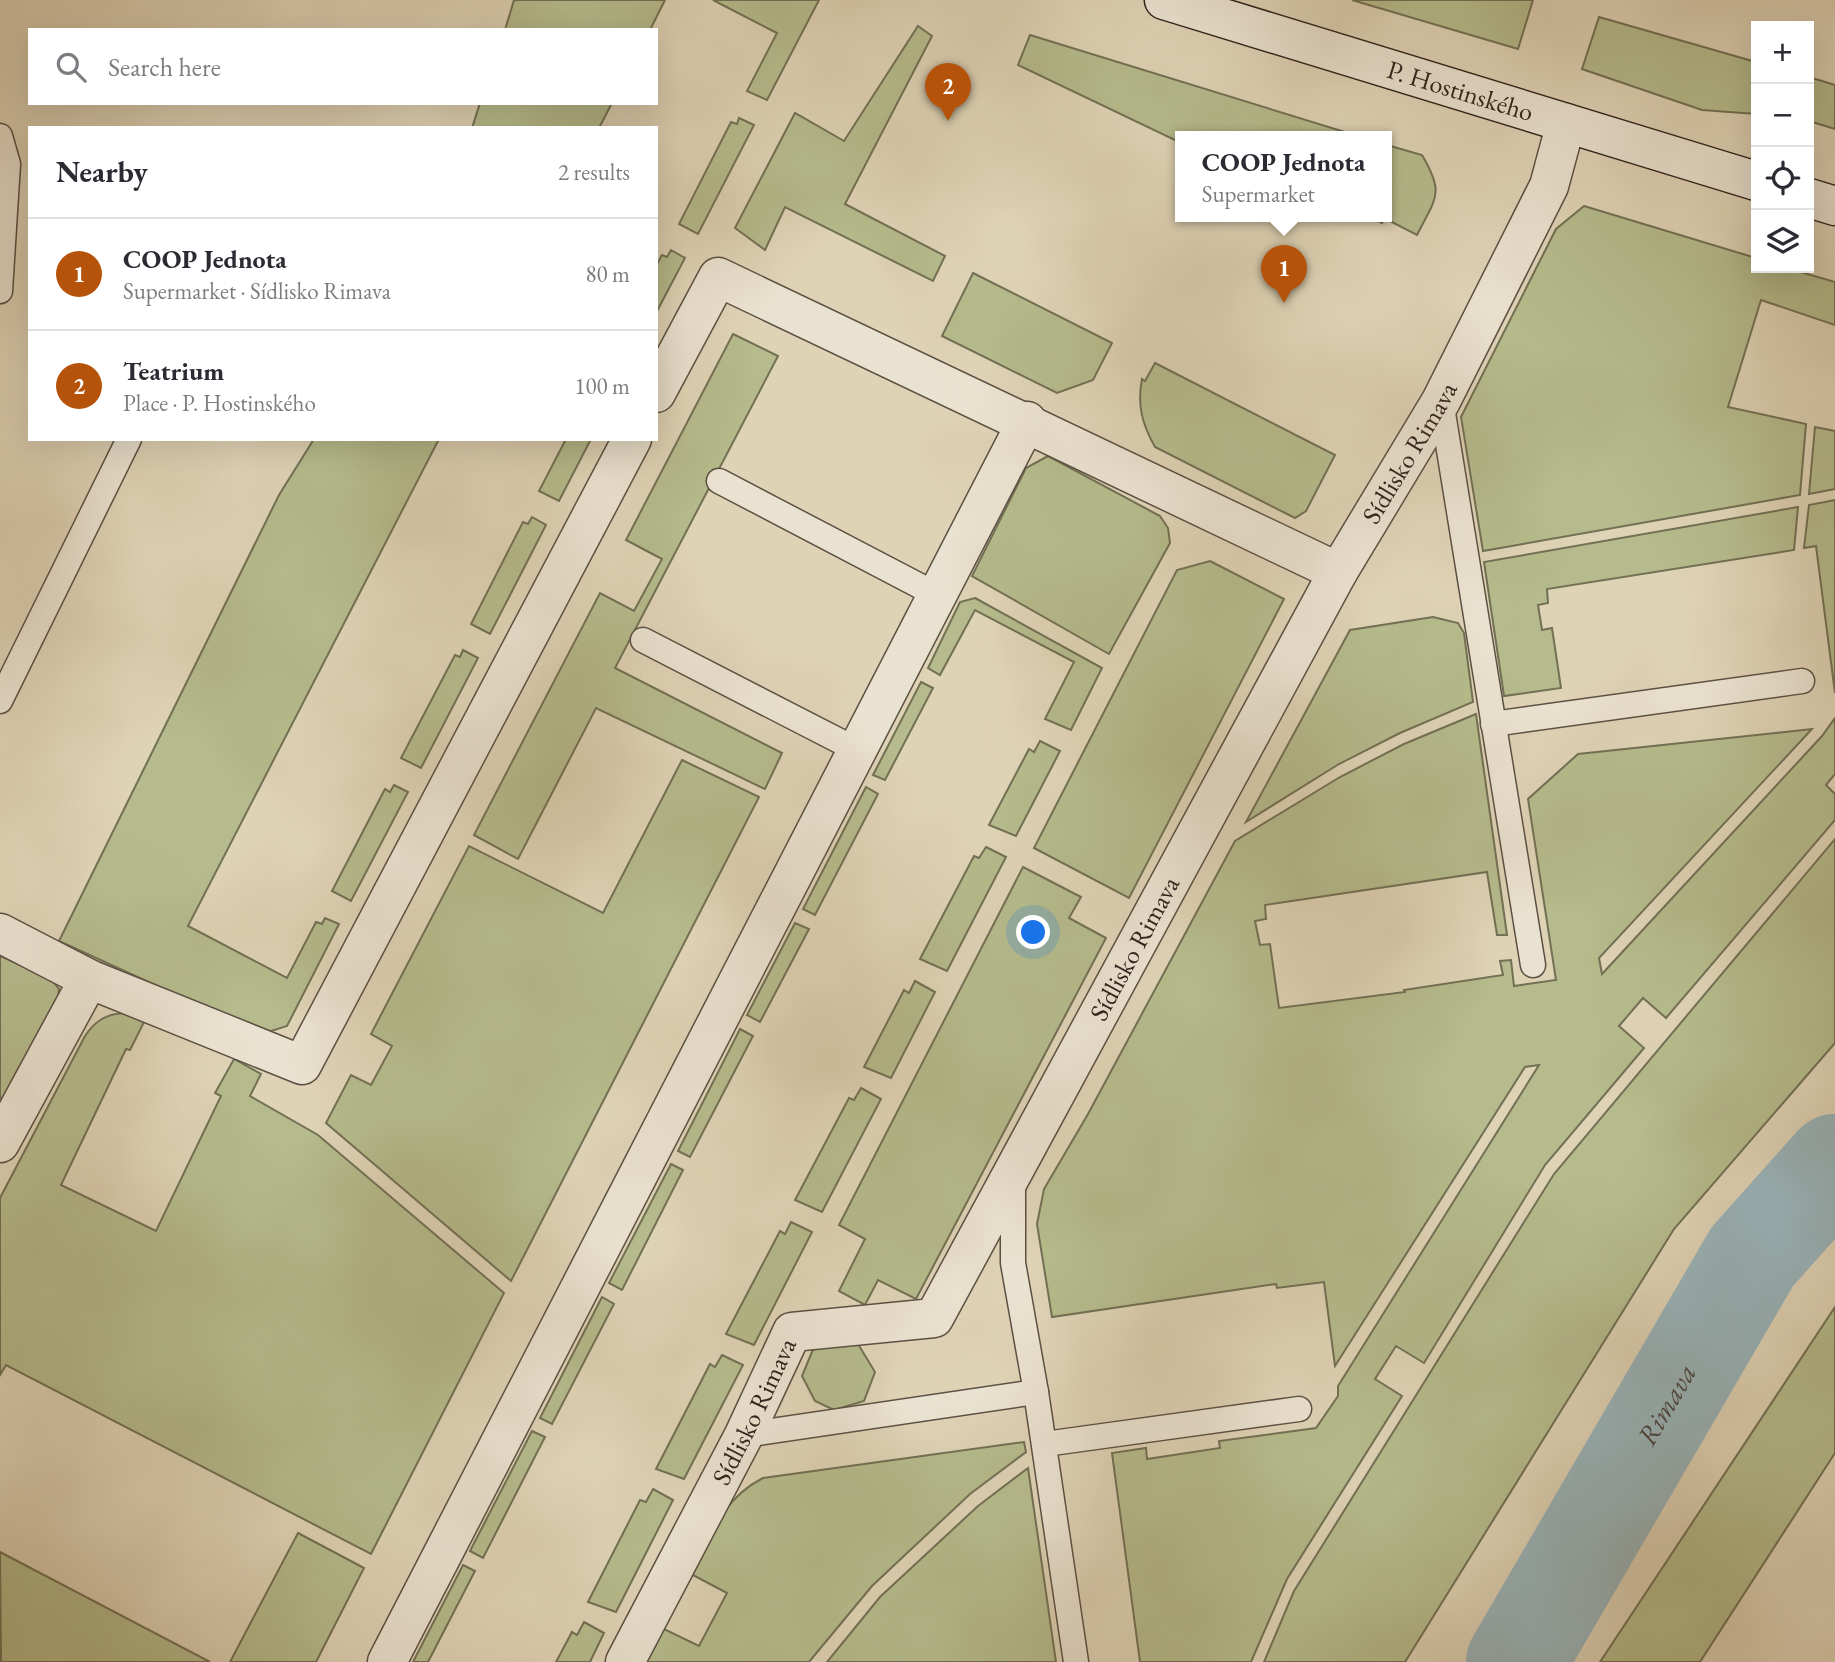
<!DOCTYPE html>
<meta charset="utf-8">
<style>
:root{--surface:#fff;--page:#f7f7f7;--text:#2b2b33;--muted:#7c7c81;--line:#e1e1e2;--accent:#b45309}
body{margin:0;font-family:"EB Garamond",serif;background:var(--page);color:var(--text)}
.controls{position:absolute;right:21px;top:21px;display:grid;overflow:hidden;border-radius:0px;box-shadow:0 7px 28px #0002}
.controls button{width:63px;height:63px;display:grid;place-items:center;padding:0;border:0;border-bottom:2px solid var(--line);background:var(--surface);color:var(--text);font:35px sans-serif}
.you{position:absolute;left:1034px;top:933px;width:24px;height:24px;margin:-18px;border:5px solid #fff;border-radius:50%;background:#1a73e8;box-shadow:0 0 0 10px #1a73e833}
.badge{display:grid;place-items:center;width:46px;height:46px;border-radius:50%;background:var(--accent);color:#fff;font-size:23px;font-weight:700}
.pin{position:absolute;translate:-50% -58px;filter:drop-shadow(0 2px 4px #0008)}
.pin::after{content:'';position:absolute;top:37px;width:24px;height:21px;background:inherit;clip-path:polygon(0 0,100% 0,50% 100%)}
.popup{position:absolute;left:1175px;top:131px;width:217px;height:91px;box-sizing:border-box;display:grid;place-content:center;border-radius:0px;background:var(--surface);filter:drop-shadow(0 2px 5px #0005);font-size:23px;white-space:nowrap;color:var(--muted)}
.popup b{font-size:26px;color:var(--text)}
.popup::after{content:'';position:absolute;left:50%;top:100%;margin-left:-14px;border:14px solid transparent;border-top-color:var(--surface)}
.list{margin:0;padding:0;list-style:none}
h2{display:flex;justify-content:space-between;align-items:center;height:91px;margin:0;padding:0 28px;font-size:30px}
h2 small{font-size:23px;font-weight:400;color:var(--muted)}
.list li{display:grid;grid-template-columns:46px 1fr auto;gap:21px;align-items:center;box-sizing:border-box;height:112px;padding:0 28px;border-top:2px solid var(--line)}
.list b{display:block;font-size:26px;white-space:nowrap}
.list p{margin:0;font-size:23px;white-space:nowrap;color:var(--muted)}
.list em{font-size:23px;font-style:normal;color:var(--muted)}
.icon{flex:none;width:38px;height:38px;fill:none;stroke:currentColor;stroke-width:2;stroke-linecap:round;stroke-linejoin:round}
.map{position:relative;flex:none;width:1835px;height:1662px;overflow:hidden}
.search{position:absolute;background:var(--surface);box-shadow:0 7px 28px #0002;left:28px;top:28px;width:630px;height:77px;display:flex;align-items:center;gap:18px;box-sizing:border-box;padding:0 24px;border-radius:0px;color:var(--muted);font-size:26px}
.panel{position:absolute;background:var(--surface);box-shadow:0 7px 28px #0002;left:28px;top:126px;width:630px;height:315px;border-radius:0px}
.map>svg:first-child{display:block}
.green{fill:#b5bb8c;stroke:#727055;stroke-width:2}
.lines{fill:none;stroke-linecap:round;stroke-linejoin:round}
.river{stroke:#99b4ba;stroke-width:100}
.lane-casing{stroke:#5c5044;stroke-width:27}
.street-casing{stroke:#5c5044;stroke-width:41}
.secondary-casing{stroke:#30241e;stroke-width:41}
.lane{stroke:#eae2d0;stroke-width:24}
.street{stroke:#eae2d0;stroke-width:38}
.secondary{stroke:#eae2d0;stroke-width:38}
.labels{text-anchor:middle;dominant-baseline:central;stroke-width:6;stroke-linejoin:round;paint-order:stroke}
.street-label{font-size:26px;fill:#30241e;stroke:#eae2d0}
.water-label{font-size:28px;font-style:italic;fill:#4a4845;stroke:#eae2d0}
</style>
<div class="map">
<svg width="1835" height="1662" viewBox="0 0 1835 1662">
<rect width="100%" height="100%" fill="#dfd3b6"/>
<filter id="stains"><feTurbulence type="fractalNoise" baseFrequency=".00286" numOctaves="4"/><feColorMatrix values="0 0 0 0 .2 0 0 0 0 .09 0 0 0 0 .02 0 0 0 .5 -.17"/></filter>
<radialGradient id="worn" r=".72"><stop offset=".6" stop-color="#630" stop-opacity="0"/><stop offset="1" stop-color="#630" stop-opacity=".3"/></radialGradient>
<g class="green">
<polygon points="514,0 665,0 650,30 505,30"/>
<polygon points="713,0 819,0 767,100 747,91 777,33"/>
<polygon points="1352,0 1533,0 1518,49"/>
<polygon points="1599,17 1756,62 1756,114 1702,110 1582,69"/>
<polygon points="918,26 932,36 845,204 945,256 933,281 785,207 765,250 735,228 795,113 844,141"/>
<polygon points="1030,35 1361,137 1181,137 1181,143 1018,65"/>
<polygon points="1809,77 1835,85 1835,129 1809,121"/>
<polygon points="480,103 612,103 599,128 472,128"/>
<polygon points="739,118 754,125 698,234 679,224 731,122 737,124"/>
<path d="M1387 145 1422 155C1445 194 1436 197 1417 235L1384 218 1382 223 1371 217H1387Z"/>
<polygon points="1584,206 1756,258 1756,268 1787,268 1835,282 1835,325 1761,300 1728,407 1806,424 1800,495 1483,551 1461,417 1556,229"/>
<polygon points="671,250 685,258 656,313 656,266 662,255 667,257"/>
<polygon points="973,273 1112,343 1093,380 1057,393 942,336"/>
<polygon points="733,334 778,356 615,668 782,753 765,789 596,708 518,859 474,835 600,593 634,611 662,559 626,540"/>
<path d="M1155 363 1335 455 1306 511 1295 518 1155 447C1142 424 1137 405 1142 379L1145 381Z"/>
<polygon points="1815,427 1835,431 1835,489 1809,494"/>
<polygon points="314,439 439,439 188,926 287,978 316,922 322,924 325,918 339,924 287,1026 262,1034 59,941 279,495"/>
<polygon points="566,439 591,439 559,501 539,491"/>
<polygon points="1048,456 1160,516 1168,528 1170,543 1109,654 972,576 1026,468"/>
<polygon points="1835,500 1835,693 1816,546 1804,548 1809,505"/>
<polygon points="1798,507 1794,550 1547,589 1548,603 1538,605 1542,630 1552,628 1561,688 1504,696 1484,562"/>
<polygon points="532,517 546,525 490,634 471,624 523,522 528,524"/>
<polygon points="1210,561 1284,599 1129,898 1034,848 1177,570"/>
<polygon points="975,598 1102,668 1071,730 1045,719 1074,662 975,610 940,675 928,668 960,602"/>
<polygon points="1433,617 1458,623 1464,633 1473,702 1400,733 1339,764 1246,822 1350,630"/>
<polygon points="463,650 478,658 421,768 401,758 455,655 460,657"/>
<polygon points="921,682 933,688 885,780 873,775"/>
<polygon points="1476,714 1507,935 1497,935 1487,872 1265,905 1266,919 1255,921 1260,945 1270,944 1279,1008 1405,992 1404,990 1503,975 1500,961 1511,960 1514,986 1556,980 1528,799 1578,754 1812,729 1599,958 1602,974 1822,736 1835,718 1835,774 1826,785 1835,794 1835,820 1666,1018 1643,998 1619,1026 1644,1048 1545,1165 1424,1363 1396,1346 1375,1379 1402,1396 1287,1579 1251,1662 1140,1662 1112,1453 1146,1448 1147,1459 1220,1448 1219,1441 1316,1428 1338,1396 1338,1386 1539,1065 1525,1067 1335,1366 1324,1282 1277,1288 1276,1284 1052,1317 1037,1224 1044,1189 1088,1114 1235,841 1340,777 1404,744"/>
<polygon points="1040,741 1060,751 1016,836 989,825 1029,749 1034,752"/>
<polygon points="682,760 759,797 511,1281 326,1123 351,1075 371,1085 392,1046 371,1034 469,846 603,913"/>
<polygon points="394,785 408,792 351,901 332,891 385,789 390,792"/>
<polygon points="866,787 878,794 815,915 803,909"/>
<polygon points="1835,839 1835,1043 1674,1229 1405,1662 1264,1662 1294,1591 1554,1174"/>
<polygon points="986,847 1006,857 947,971 920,959 974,856 979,858"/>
<polygon points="1023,867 1081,897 1069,918 1106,938 916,1299 878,1280 865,1305 839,1291 865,1239 839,1225"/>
<polygon points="795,923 809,929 760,1022 747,1015"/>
<polygon points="0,956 51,979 59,989 58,1002 6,1101 0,1098"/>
<polygon points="915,981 935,992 891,1078 864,1067 904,990 909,993"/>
<path d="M124 1013 144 1022 130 1050 126 1049 61 1185 156 1231 221 1096 215 1093 234 1059 261 1074 250 1096 318 1135 504 1293 371 1554 6 1365 0 1375V1198L85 1036C95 1021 106 1014 124 1013Z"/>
<polygon points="740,1029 753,1036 690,1157 678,1151"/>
<polygon points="861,1088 881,1099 822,1212 795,1200 849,1098 854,1100"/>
<polygon points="671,1164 683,1170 622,1290 609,1283"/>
<polygon points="791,1222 812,1232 754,1345 726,1334 780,1231 785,1234"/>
<polygon points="602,1297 614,1304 552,1424 540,1418"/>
<polygon points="1835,1307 1835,1453 1700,1662 1600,1662"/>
<polygon points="858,1344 875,1372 864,1401 834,1410 815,1401 802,1376 814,1347"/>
<polygon points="722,1355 743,1365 684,1479 656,1469 710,1364 715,1367"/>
<polygon points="532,1431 545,1437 483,1558 470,1551"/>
<path d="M1024 1442 1026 1452 970 1494 872 1586 809 1662H644L662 1628 699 1646 727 1593 691 1574C711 1534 722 1499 763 1478Z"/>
<polygon points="1028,1468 1056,1662 827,1662 880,1597 978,1506"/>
<polygon points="653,1489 673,1500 616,1612 588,1602 640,1500 646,1502"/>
<polygon points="298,1533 364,1568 316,1662 230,1662"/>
<polygon points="0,1552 210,1662 1,1662"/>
<polygon points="463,1565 475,1571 428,1662 413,1662"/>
<polygon points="584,1622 604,1633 590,1662 556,1662 572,1632 577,1635"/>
</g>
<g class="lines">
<path class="river" id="s1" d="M1516 1662 1752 1257 1835 1164"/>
<defs>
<g id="lane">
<polyline points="0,136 8,164 0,291"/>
<polyline points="1441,401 1533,965"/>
<polyline points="719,481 937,595"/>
<polyline points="643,640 857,750"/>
<polyline points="0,701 129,439"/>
<polyline points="1493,724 1802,681"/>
<polyline points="1036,1392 1076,1662"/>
<polyline points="744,1435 1036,1392 1013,1263 1013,1179"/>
<polyline points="1045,1444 1299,1409"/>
</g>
<g id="street">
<polyline points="656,393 718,277 1338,572"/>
<polyline points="0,933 89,979"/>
<polyline points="0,1143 89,979 302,1065 632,439"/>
<polyline points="387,1662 1027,421"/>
<path id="s2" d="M625 1662 744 1435 792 1332 934 1318 1338 572 1441 401 1549 186 1566 123"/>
</g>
<g id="secondary">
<path id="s3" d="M1164 0 1756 181"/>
<polyline points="1809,198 1835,206"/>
</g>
</defs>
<use href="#lane" class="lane-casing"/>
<use href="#street" class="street-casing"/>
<use href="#secondary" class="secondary-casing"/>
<use href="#lane" class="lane"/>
<use href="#street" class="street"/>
<use href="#secondary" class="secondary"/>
</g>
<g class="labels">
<g class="street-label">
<text stroke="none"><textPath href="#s3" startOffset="310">P. Hostinského</textPath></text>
<text stroke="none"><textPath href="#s2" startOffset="1500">Sídlisko Rimava</textPath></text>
<text stroke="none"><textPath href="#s2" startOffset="933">Sídlisko Rimava</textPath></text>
<text stroke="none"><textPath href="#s2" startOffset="282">Sídlisko Rimava</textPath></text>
</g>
<g class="water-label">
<text stroke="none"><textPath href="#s1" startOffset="298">Rimava</textPath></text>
</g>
</g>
<rect width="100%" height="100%" filter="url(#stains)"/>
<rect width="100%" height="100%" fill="url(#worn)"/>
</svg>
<div class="controls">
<button>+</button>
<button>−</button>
<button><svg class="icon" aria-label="locate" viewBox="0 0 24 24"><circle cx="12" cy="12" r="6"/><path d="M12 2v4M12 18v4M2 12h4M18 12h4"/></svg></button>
<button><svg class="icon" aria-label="layers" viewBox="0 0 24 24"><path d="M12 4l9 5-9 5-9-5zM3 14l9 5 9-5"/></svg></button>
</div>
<div class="you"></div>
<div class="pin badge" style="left:1284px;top:303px">1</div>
<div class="popup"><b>COOP Jednota</b>Supermarket</div>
<div class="pin badge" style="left:948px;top:121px">2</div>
<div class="search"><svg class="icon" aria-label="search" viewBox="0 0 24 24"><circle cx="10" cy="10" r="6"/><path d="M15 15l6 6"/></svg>Search here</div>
<section class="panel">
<h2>Nearby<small>2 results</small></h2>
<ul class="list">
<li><span class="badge">1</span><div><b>COOP Jednota</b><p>Supermarket · Sídlisko Rimava</p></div><em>80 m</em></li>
<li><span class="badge">2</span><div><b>Teatrium</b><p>Place · P. Hostinského</p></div><em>100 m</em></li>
</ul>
</section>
</div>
